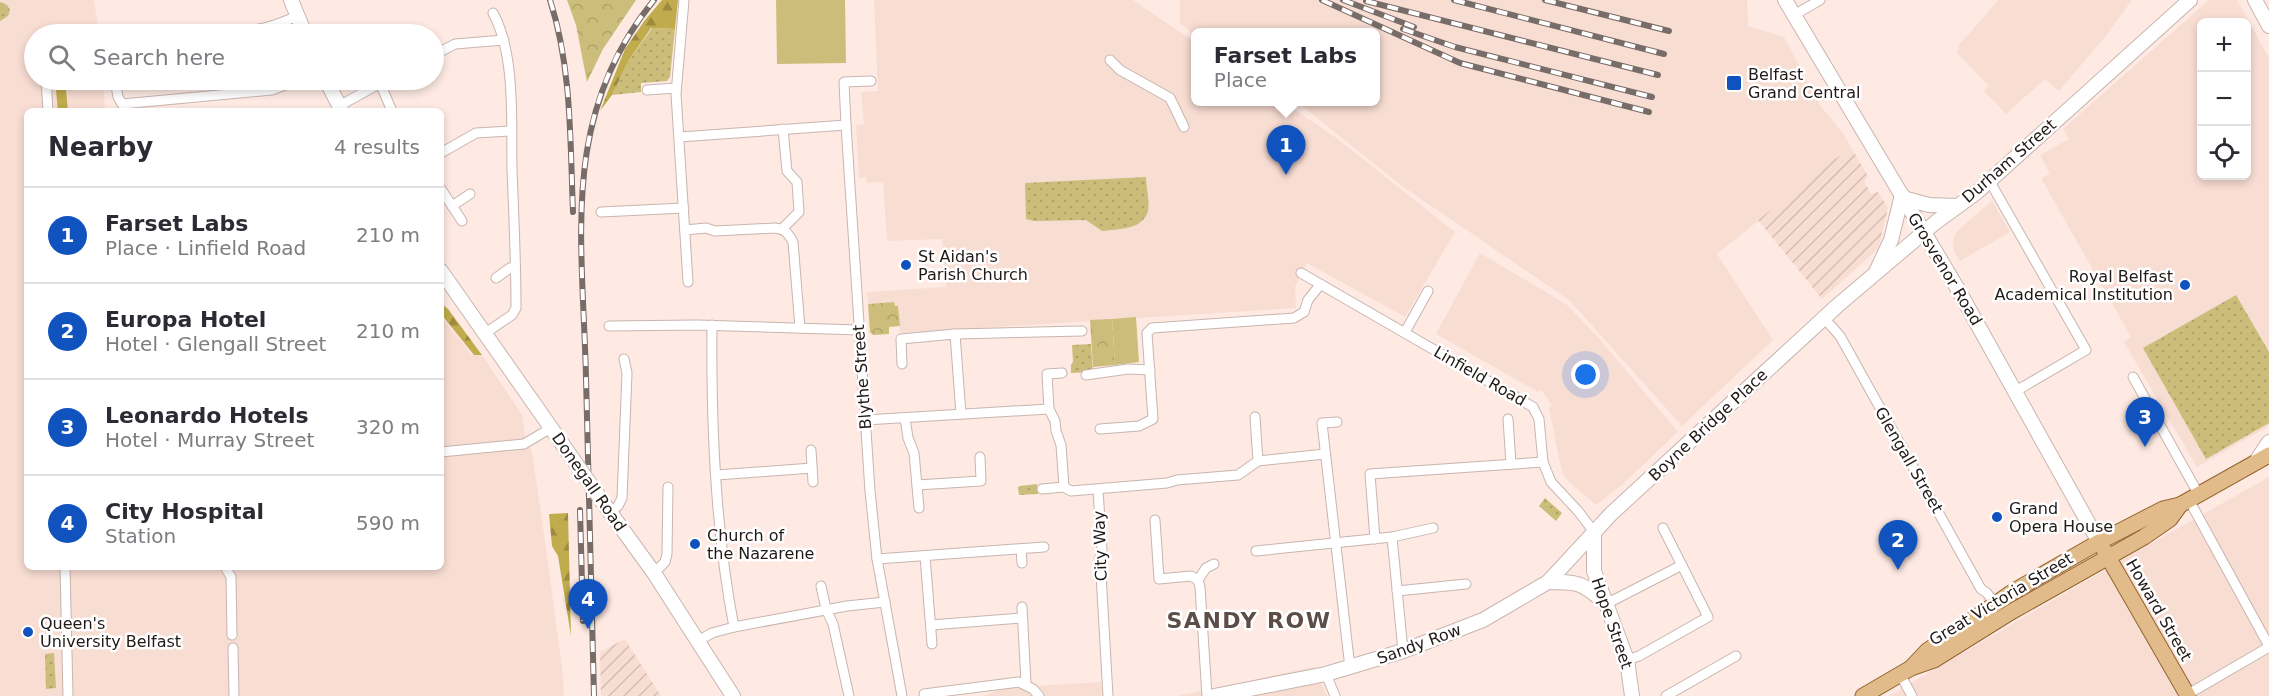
<!DOCTYPE html>
<meta charset="utf-8">
<style>
:root{--surface:#fff;--page:#f7f7f7;--text:#2b2b33;--muted:#7c7c81;--line:#e1e1e2;--accent:#1153be}
body{margin:0;font-family:"DejaVu Sans",sans-serif;background:var(--page);color:var(--text)}
.controls{position:absolute;right:18px;top:18px;display:grid;overflow:hidden;border-radius:9px;box-shadow:0 3px 9px #0003}
.controls button{width:54px;height:54px;display:grid;place-items:center;padding:0;border:0;border-bottom:2px solid var(--line);background:var(--surface);color:var(--text);font:30px sans-serif}
.you{position:absolute;left:1586px;top:375px;width:21px;height:21px;margin:-15px;border:4px solid #fff;border-radius:50%;background:#1a73e8;box-shadow:0 0 0 9px #1a73e833}
.badge{display:grid;place-items:center;width:39px;height:39px;border-radius:50%;background:var(--accent);color:#fff;font-size:20px;font-weight:700}
.pin{position:absolute;translate:-50% -50px;filter:drop-shadow(0 2px 3px #0008)}
.pin::after{content:'';position:absolute;top:32px;width:21px;height:18px;background:inherit;clip-path:polygon(0 0,100% 0,50% 100%)}
.popup{position:absolute;left:1191px;top:28px;width:189px;height:78px;box-sizing:border-box;display:grid;place-content:center;border-radius:9px;background:var(--surface);filter:drop-shadow(0 2px 4px #0005);font-size:20px;white-space:nowrap;color:var(--muted)}
.popup b{font-size:22px;color:var(--text)}
.popup::after{content:'';position:absolute;left:50%;top:100%;margin-left:-12px;border:12px solid transparent;border-top-color:var(--surface)}
.list{margin:0;padding:0;list-style:none}
h2{display:flex;justify-content:space-between;align-items:center;height:78px;margin:0;padding:0 24px;font-size:26px}
h2 small{font-size:20px;font-weight:400;color:var(--muted)}
.list li{display:grid;grid-template-columns:39px 1fr auto;gap:18px;align-items:center;box-sizing:border-box;height:96px;padding:0 24px;border-top:2px solid var(--line)}
.list b{display:block;font-size:22px;white-space:nowrap}
.list p{margin:0;font-size:20px;white-space:nowrap;color:var(--muted)}
.list em{font-size:20px;font-style:normal;color:var(--muted)}
.icon{flex:none;width:33px;height:33px;fill:none;stroke:currentColor;stroke-width:2;stroke-linecap:round;stroke-linejoin:round}
.map{position:relative;flex:none;width:2269px;height:696px;overflow:hidden}
.search{position:absolute;background:var(--surface);box-shadow:0 3px 9px #0003;left:24px;top:24px;width:420px;height:66px;display:flex;align-items:center;gap:15px;box-sizing:border-box;padding:0 21px;border-radius:33px;color:var(--muted);font-size:22px}
.panel{position:absolute;background:var(--surface);box-shadow:0 3px 9px #0003;left:24px;top:108px;width:420px;height:462px;border-radius:9px}
.map>svg:first-child{display:block}
.built{fill:#f8ddd3;fill-rule:evenodd}
.industrial{fill:url(#industrial-furrows)}
.grass{fill:url(#grass-dots)}
.forest{fill:url(#forest-firs)}
.park{fill:url(#park-crowns)}
.pitch{fill:#ccbd7b}
.lines{fill:none;stroke-linecap:round;stroke-linejoin:round}
.street-casing{stroke:#c8b5af;stroke-width:11}
.secondary-casing{stroke:#c8b5af;stroke-width:16}
.primary-casing{stroke:#92642f;stroke-width:17}
.street{stroke:#fff;stroke-width:9}
.secondary{stroke:#fff;stroke-width:14}
.primary{stroke:#e2bb8a;stroke-width:15}
.rail-casing{stroke:#786c68;stroke-width:6}
.rail{stroke:#fff;stroke-width:4;stroke-dasharray:11;stroke-linecap:butt}
.secondary-bridge-casing{stroke:#c8b5af;stroke-width:16;stroke-linecap:butt}
.secondary-bridge{stroke:#fff;stroke-width:14}
.poi-dot{fill:#1153be;stroke:#fff;stroke-width:2}
.labels{text-anchor:middle;dominant-baseline:central;stroke-width:5;stroke-linejoin:round;paint-order:stroke}
.poi-label{font-size:16px;fill:#201917;stroke:#fff;text-anchor:start}
.street-label{font-size:16px;fill:#201917;stroke:#fff}
.district-label{font-size:22px;font-weight:bold;letter-spacing:1.5px;fill:#5c4d47;stroke:#fff}
</style>
<div class="map">
<svg width="2269" height="696" viewBox="0 0 2269 696">
<defs>
<pattern id="industrial-furrows" width="10" height="10" patternUnits="userSpaceOnUse" patternTransform="scale(1.5)"><rect width="10" height="10" fill="#f8ddd3"/><path d="M-1 1l2-2M0 10L10 0M9 11l2-2" fill="none" stroke="#d4bdb4"/></pattern>
<pattern id="grass-dots" width="8" height="8" patternUnits="userSpaceOnUse" patternTransform="scale(1.5)"><rect width="8" height="8" fill="#ccbd7b"/><path d="M2 2h.1M6 6h.1" fill="none" stroke="#afa26a" stroke-width="1.8" stroke-linecap="round"/></pattern>
<pattern id="forest-firs" width="22" height="20" patternUnits="userSpaceOnUse" patternTransform="scale(1.5)"><rect width="22" height="20" fill="#c0ab4d"/><path d="M5 1l3.5 6h-7zM16 11l3.5 6h-7z" fill="#9c8a3f"/></pattern>
<pattern id="park-crowns" width="20" height="18" patternUnits="userSpaceOnUse" patternTransform="scale(1.5)"><rect width="20" height="18" fill="#ccbd7b"/><path d="M2 6a3 3 0 1 1 6 0M12 15a3 3 0 1 1 6 0" fill="none" stroke="#afa26a"/></pattern>
</defs>
<rect width="100%" height="100%" fill="#feeae3"/>
<g class="built">
<polygon points="0,0 94,0 99,34 34,34 34,80 103,80 105,111 27,111 27,567 441,567 441,316 472,355 482,355 522,415 525,437 532,453 540,506 562,666 564,696 0,696"/>
<polygon points="874,0 1133,0 1196,43 1196,102 1283,102 1335,137 1455,232 1405,317 1307,263 1295,287 1296,308 900,333 898,306 894,306 894,302 868,304 867,292 946,287 942,239 887,241 883,182 867,183 866,177 859,178 856,125 864,124 861,92 878,91"/>
<polygon points="1180,0 1747,0 1748,26 1784,37 1820,105 1842,132 1852,149 1822,166 1802,186 1717,254 1773,340 1682,426 1569,300 1402,186 1297,102 1376,102 1376,33 1196,33 1196,35 1180,24"/>
<polygon points="1998,0 2132,0 2105,37 2059,91 2045,79 2006,114 1984,91 1989,86 1957,53 1959,45"/>
<path d="M2209 0H2237L2269 58V426L2197 467 2124 342 2131 337 2041 178 2050 174 2040 155 2069 139 2063 129ZM2202 22H2246V176H2202Z"/>
<polygon points="1992,201 2010,232 1960,261 1954,251 1953,241 1956,232"/>
<polygon points="1480,253 1566,304 1597,336 1678,432 1624,483 1596,505 1570,483 1562,473 1549,408 1552,405 1541,390 1538,392 1436,334"/>
<polygon points="2269,477 2269,696 1889,696 2122,560"/>
<polygon points="1314,667 1327,696 1177,696"/>
<polygon points="1101,682 1102,696 982,696 1005,688"/>
</g>
<g class="industrial">
<polygon points="1852,149 1868,176 1864,181 1871,194 1878,192 1888,208 1878,249 1822,299 1758,220 1802,186 1822,166"/>
<polygon points="625,639 628,644 661,696 601,696 600,652"/>
</g>
<g class="grass">
<polygon points="0,2 7,5 10,10 8,16 0,21"/>
<polygon points="652,28 675,29 670,77 667,81 641,83 641,92 612,95 629,60"/>
<path d="M1146 177C1146 187 1150 201 1148 211 1143 230 1117 229 1102 231L1086 220 1034 221 1026 219 1025 183Z"/>
<polygon points="2236,295 2269,352 2269,423 2206,459 2143,348"/>
<polygon points="1091,344 1093,372 1071,373 1071,365 1073,362 1072,345"/>
<polygon points="1037,484 1038,494 1019,495 1018,487 1020,486"/>
<polygon points="1545,498 1562,513 1556,521 1539,506"/>
<polygon points="54,653 56,688 46,689 45,654"/>
</g>
<g class="forest">
<polygon points="662,0 678,0 675,29 651,28 629,60 612,95 600,111 625,49 645,20"/>
<polygon points="55,80 65,80 68,111 58,111"/>
<polygon points="441,303 448,309 482,355 474,355 441,314"/>
<polygon points="568,513 571,636 558,556 552,546 549,514"/>
</g>
<g class="park">
<polygon points="567,0 636,0 603,49 587,82 576,25"/>
<polygon points="894,302 895,306 898,306 900,326 889,327 889,334 873,335 870,332 868,304"/>
<polygon points="1112,319 1115,365 1093,367 1090,320"/>
</g>
<g class="pitch">
<polygon points="776,0 845,0 846,63 777,64"/>
<polygon points="1136,317 1139,362 1115,365 1112,319"/>
</g>
<g class="lines">
<defs>
<g id="street">
<polyline points="684,0 676,94 688,282"/>
<polyline points="1794,15 1820,0"/>
<path d="M219 34C249 32 269 29 297 16"/>
<polyline points="434,55 455,44 504,40"/>
<polyline points="1110,60 1120,70 1170,98 1184,127"/>
<polyline points="46,80 48,111"/>
<polyline points="115,80 118,97 122,104 272,90 298,80"/>
<polyline points="871,81 844,82 846,125 870,491 877,559 902,696"/>
<polyline points="380,83 392,111"/>
<polyline points="647,90 676,88"/>
<polyline points="339,106 386,80"/>
<polyline points="680,137 846,125"/>
<polyline points="441,153 476,133 511,131"/>
<polyline points="1989,180 2086,350 2016,391"/>
<polyline points="441,189 462,221"/>
<polyline points="452,206 470,194"/>
<polyline points="601,212 684,208"/>
<polyline points="782,229 799,212 797,182 787,171 783,129"/>
<path d="M685 230 706 228 715 231 775 228C785 229 788 233 793 242L800 328"/>
<polyline points="1301,273 1533,407 1539,419 1543,462 1551,482 1578,511 1594,532"/>
<polyline points="496,278 510,268 515,267"/>
<polyline points="1824,318 1840,336 1981,589 1987,593 1994,603"/>
<path d="M712 325C711 424 715 530 734 627"/>
<polyline points="609,326 697,325 859,330"/>
<polyline points="1405,332 1428,291"/>
<path d="M484 334 512 315 516 308C516 262 514 216 512 170 511 123 516 55 493 13"/>
<polyline points="955,334 1082,331"/>
<polyline points="902,364 901,339 955,334 961,414"/>
<polyline points="1062,373 1047,374 1049,409 1055,421 1056,431 1061,445 1064,487"/>
<polyline points="1086,375 1128,369 1150,370"/>
<polyline points="2133,377 2199,495"/>
<polyline points="1255,417 1258,461 1325,454"/>
<polyline points="905,418 908,438 914,453 919,508"/>
<polyline points="1508,419 1511,464"/>
<polyline points="865,420 1049,409"/>
<polyline points="1337,422 1322,423 1350,668"/>
<polyline points="1100,429 1139,426 1153,419 1147,333 1152,328 1294,318 1304,312 1308,300 1320,285"/>
<polyline points="811,450 813,482"/>
<polyline points="441,452 524,444 551,428"/>
<polyline points="717,475 812,468"/>
<polyline points="917,485 981,481 980,457"/>
<polyline points="1042,489 1064,487 1071,491 1167,483 1177,480 1238,475 1258,461"/>
<polyline points="1098,490 1102,550 1100,557 1108,696"/>
<polyline points="2189,500 2269,646"/>
<polyline points="610,512 618,506 622,498 627,373 624,359"/>
<polyline points="1155,520 1159,579 1191,576 1198,580"/>
<polyline points="1392,537 1403,651"/>
<polyline points="1375,539 1370,474 1543,462"/>
<polyline points="1021,549 1022,563"/>
<polyline points="1256,551 1392,537 1433,528"/>
<polyline points="925,556 932,644"/>
<polyline points="877,559 1044,547"/>
<polyline points="65,567 68,696"/>
<polyline points="225,567 231,577 232,635"/>
<polyline points="654,573 665,562 667,554 668,487"/>
<polyline points="1198,580 1200,587 1207,696"/>
<polyline points="1198,580 1206,568 1214,564"/>
<polyline points="821,586 826,609 833,624 849,696"/>
<polyline points="1397,591 1466,584"/>
<polyline points="1606,604 1682,565"/>
<polyline points="1022,607 1026,684"/>
<polyline points="931,625 1022,618"/>
<polyline points="698,641 712,633 734,627 847,606 885,602"/>
<polyline points="233,648 234,696"/>
<polyline points="1627,660 1639,656 1708,617 1663,528"/>
<polyline points="1326,674 1335,696"/>
<polyline points="1900,674 1912,696"/>
<polyline points="924,694 1019,682 1033,689 1039,696"/>
<polyline points="1666,696 1736,656"/>
<polyline points="2185,696 2269,647"/>
</g>
<g id="secondary">
<polyline points="291,0 305,34"/>
<polyline points="1785,0 1956,286 2099,542"/>
<polyline points="2255,0 2269,26"/>
<polyline points="326,80 342,111"/>
<polyline points="1903,198 1929,205 1957,206"/>
<polyline points="1877,270 1891,240 1902,195"/>
<polyline points="441,271 556,435"/>
<polyline points="2257,460 2269,442"/>
<polyline points="607,508 654,573 733,696"/>
<polyline points="1594,532 1594,571 1627,660 1632,696"/>
<path d="M1548 582C1578 582 1582 582 1605 603"/>
<polyline points="1214,696 1326,674 1403,651 1483,620 1548,582 1611,514 1837,306 1936,222 1977,192 2190,0"/>
</g>
<g id="primary">
<polyline points="2104,550 2188,696"/>
<polyline points="1911,668 1927,651 2014,591 2099,542 2163,509 2180,505 2269,455"/>
<polyline points="1863,696 1911,668 1934,660 2011,612 2144,537 2170,519 2180,505"/>
</g>
</defs>
<use href="#street" class="street-casing"/>
<use href="#secondary" class="secondary-casing"/>
<use href="#primary" class="primary-casing"/>
<use href="#street" class="street"/>
<use href="#secondary" class="secondary"/>
<use href="#primary" class="primary"/>
<defs>
<g id="rail">
<path d="M550 0C572 68 570 141 573 212"/>
<polyline points="1322,0 1460,63 1649,112"/>
<polyline points="1343,0 1414,27"/>
<polyline points="1454,0 1664,54"/>
<polyline points="1545,0 1669,31"/>
<polyline points="1366,1 1658,75"/>
<polyline points="1403,29 1455,47 1652,97"/>
<polyline points="580,510 583,621"/>
<path d="M594 696C591 590 589 484 586 378 583 241 559 116 654 0"/>
</g>
</defs>
<use href="#rail" class="rail-casing"/>
<use href="#rail" class="rail"/>
<defs>
<polyline id="secondary-bridge" points="556,435 607,508"/>
</defs>
<use href="#secondary-bridge" class="secondary-bridge-casing"/>
<use href="#secondary-bridge" class="secondary-bridge"/>
</g>
<g class="poi-dot">
<rect x="1726" y="75" width="16" height="16" rx="3"/>
<circle cx="906" cy="265" r="6"/>
<circle cx="2185" cy="285" r="6"/>
<circle cx="1997" cy="517" r="6"/>
<circle cx="695" cy="544" r="6"/>
<circle cx="28" cy="632" r="6"/>
</g>
<g class="labels">
<g class="poi-label">
<text x="1748" y="74">Belfast<tspan x="1748" dy="18">Grand Central</tspan></text>
<text x="918" y="256">St Aidan's<tspan x="918" dy="18">Parish Church</tspan></text>
<text x="2173" y="276" text-anchor="end">Royal Belfast<tspan x="2173" dy="18">Academical Institution</tspan></text>
<text x="2009" y="508">Grand<tspan x="2009" dy="18">Opera House</tspan></text>
<text x="707" y="535">Church of<tspan x="707" dy="18">the Nazarene</tspan></text>
<text x="40" y="623">Queen's<tspan x="40" dy="18">University Belfast</tspan></text>
</g>
<g class="street-label">
<text transform="translate(2009 161) rotate(-41)">Durham Street</text>
<text transform="translate(1945 269) rotate(59)">Grosvenor Road</text>
<text transform="translate(1480 376) rotate(30)">Linfield Road</text>
<text transform="translate(862 377) rotate(-94)">Blythe Street</text>
<text transform="translate(1708 425) rotate(-43)">Boyne Bridge Place</text>
<text transform="translate(1909 460) rotate(60)">Glengall Street</text>
<text transform="translate(589 482) rotate(55)">Donegall Road</text>
<text transform="translate(1100 546) rotate(-92)">City Way</text>
<text transform="translate(2001 599) rotate(-31)">Great Victoria Street</text>
<text transform="translate(2159 610) rotate(60)">Howard Street</text>
<text transform="translate(1612 623) rotate(71)">Hope Street</text>
<text transform="translate(1419 644) rotate(-20)">Sandy Row</text>
</g>
<g class="district-label">
<text x="1249" y="620">SANDY ROW</text>
</g>
</g>
</svg>
<div class="controls">
<button>+</button>
<button>−</button>
<button><svg class="icon" aria-label="locate" viewBox="0 0 24 24"><circle cx="12" cy="12" r="6"/><path d="M12 2v4M12 18v4M2 12h4M18 12h4"/></svg></button>
</div>
<div class="you"></div>
<div class="pin badge" style="left:1286px;top:175px">1</div>
<div class="popup"><b>Farset Labs</b>Place</div>
<div class="pin badge" style="left:1898px;top:570px">2</div>
<div class="pin badge" style="left:2145px;top:447px">3</div>
<div class="pin badge" style="left:588px;top:629px">4</div>
<div class="search"><svg class="icon" aria-label="search" viewBox="0 0 24 24"><circle cx="10" cy="10" r="6"/><path d="M15 15l6 6"/></svg>Search here</div>
<section class="panel">
<h2>Nearby<small>4 results</small></h2>
<ul class="list">
<li><span class="badge">1</span><div><b>Farset Labs</b><p>Place · Linfield Road</p></div><em>210 m</em></li>
<li><span class="badge">2</span><div><b>Europa Hotel</b><p>Hotel · Glengall Street</p></div><em>210 m</em></li>
<li><span class="badge">3</span><div><b>Leonardo Hotels</b><p>Hotel · Murray Street</p></div><em>320 m</em></li>
<li><span class="badge">4</span><div><b>City Hospital</b><p>Station</p></div><em>590 m</em></li>
</ul>
</section>
</div>
